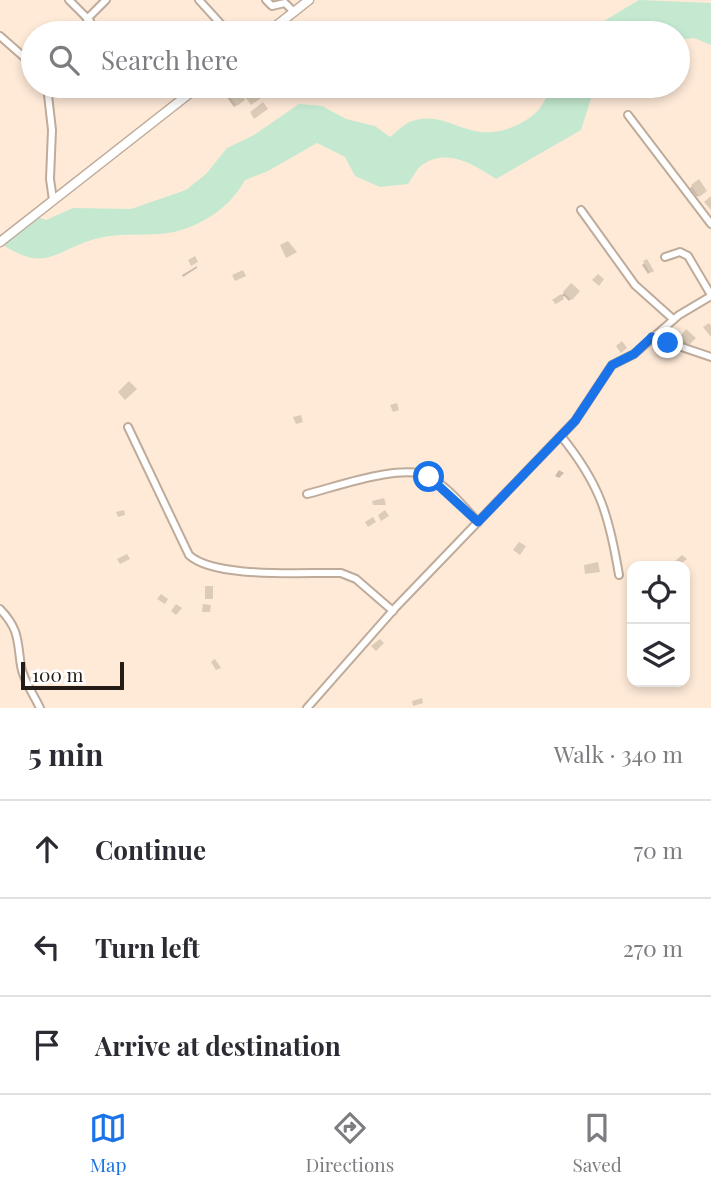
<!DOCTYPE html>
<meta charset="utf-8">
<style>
:root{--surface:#fff;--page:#f2f2f3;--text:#2b2b33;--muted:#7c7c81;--line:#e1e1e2;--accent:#1a73e8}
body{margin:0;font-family:"Playfair Display",serif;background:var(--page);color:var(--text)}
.controls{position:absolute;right:21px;bottom:21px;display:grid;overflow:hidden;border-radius:14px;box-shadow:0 4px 10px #0003}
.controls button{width:63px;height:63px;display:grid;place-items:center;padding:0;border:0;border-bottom:2px solid var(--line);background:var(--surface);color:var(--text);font:35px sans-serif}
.scale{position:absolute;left:21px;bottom:18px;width:103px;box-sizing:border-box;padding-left:7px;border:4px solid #241c16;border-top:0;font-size:19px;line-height:24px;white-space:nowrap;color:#241c16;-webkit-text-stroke:5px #fff;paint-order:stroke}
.stop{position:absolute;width:21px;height:21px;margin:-16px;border:5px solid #1a73e8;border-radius:50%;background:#fff}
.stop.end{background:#1a73e8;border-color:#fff;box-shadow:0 2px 7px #0008}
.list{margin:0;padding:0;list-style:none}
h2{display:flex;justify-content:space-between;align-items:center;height:91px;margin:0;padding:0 28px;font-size:30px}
h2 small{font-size:23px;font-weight:400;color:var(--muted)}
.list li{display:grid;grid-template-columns:46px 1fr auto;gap:21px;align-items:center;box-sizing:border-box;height:98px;padding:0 28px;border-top:2px solid var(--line)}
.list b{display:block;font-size:26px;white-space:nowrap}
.list em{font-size:23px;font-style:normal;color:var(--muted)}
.icon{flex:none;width:38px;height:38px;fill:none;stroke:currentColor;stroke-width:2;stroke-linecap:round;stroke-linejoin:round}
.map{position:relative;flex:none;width:711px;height:708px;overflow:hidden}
.search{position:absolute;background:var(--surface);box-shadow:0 4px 10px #0003;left:21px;right:21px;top:21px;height:77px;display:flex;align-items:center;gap:18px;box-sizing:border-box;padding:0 24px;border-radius:38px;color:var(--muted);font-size:26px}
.sheet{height:385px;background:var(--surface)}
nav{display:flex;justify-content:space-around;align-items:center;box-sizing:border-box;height:98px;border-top:2px solid var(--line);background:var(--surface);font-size:19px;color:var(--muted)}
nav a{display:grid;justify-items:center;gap:4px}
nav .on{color:var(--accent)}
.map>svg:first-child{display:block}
.green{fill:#c4e9d0}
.shadow{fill:#0003}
.building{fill:#dccbb7}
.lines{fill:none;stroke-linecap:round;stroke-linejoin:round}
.minor-casing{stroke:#bfab9a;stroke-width:10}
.tertiary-casing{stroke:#bfab9a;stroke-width:11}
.minor{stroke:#fff;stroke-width:6}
.tertiary{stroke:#fff;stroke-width:8}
.route{stroke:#1a73e8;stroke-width:9}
</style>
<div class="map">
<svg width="711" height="708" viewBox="0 0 711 708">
<rect width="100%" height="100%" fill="#ffead8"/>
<g class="green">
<polygon points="639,0 711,3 711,45 694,38 678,40 678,33 584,33"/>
<path d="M550 86H595L581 130 496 179C475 165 447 147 422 165 416 169 412 179 408 184L380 187 355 176 345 157 317 143 268 171 245 180C231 206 204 225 174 232 150 237 124 232 99 238 54 249 48 275 0 243L35 216 46 220 73 208 131 209 186 190 206 174 227 148 254 135 299 104 322 106 346 119 375 126 390 137C396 132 405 123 412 121 451 108 470 150 521 123 537 115 546 103 550 86Z"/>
</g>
<g class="shadow">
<polygon points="220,86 228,86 229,87 223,91"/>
<polygon points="262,86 269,86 270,88 264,91"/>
<polygon points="234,89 243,100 234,107 226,96"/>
<polygon points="698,182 705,191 697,197 690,188"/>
<polygon points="647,261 650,272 648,274 642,265"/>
<polygon points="197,266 197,268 183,277 182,275"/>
<polygon points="571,285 578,291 569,301 564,296 553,305"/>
<polygon points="686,331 694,338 686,346 679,340"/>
<polygon points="559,470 564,473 559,478 555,476"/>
</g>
<g class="building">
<polygon points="235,86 245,100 237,106 226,93"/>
<polygon points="258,87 264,96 251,105 245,97"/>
<polygon points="263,102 268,109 254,119 250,112"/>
<polygon points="699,179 707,191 699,197 691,185"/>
<polygon points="711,196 711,210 704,202"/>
<polygon points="288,241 297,252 286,258 280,245"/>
<polygon points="195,256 198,262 191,266 188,260"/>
<polygon points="647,259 654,271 650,273 643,261"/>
<polygon points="243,270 246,276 235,281 232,275"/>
<polygon points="598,274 604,279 599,286 592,280"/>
<polygon points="571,283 580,291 572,300 563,292"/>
<polygon points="561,294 564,299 556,304 552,300"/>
<polygon points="709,323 711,326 711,337 703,327"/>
<polygon points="686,329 696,338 689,345 680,337"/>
<polygon points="622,341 627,348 621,353 616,346"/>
<polygon points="129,381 137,389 125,400 118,392"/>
<polygon points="397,403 399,410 393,412 390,405"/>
<polygon points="301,415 303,422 296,424 293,417"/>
<polygon points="384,498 386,505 373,505 372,501"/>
<polygon points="124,510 125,515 118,517 116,512"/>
<polygon points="385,510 389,516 381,521 378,515"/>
<polygon points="373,517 376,522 368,527 365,522"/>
<polygon points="519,542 526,546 520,555 513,550"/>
<polygon points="127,554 130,559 120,564 117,559"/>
<polygon points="682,555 687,559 678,566 674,562"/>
<polygon points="598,562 600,572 585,574 584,565"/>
<rect x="205" y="586" width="8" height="13"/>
<polygon points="161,594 168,599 165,604 157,599"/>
<polygon points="176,604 182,608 176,615 171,611"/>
<polygon points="203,604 211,605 210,612 202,612"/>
<polygon points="380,639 384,643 376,651 371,646"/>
<polygon points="215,659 221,668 216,670 211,662"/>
<polygon points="422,698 423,703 413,706 412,701"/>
</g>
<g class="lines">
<defs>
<g id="minor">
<polyline points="69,0 90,21 91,33"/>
<polyline points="199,0 229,33"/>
<polyline points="266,0 272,6 285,3 294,12"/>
<polyline points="87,19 106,0"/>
<polyline points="0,36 33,65"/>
<polyline points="47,86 52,130 50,179 53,200"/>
<polyline points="628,115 711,224"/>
<polyline points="581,210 635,285 673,319"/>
<polyline points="665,257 680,252 688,256 711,295"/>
<polyline points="652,337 711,357"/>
<path d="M128 427 189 555C215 579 304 572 341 573L356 579 393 611"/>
<path d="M561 436C600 484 609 515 619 575"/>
<path d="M307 494C336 487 404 462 430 477 449 488 463 506 478 522"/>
<path d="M0 609C20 630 17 641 21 666 23 680 34 695 40 708"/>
<polyline points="307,708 396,607 575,421 612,365 634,354 679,315 711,296"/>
</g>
<g id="tertiary">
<polyline points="267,33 309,0"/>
<polyline points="0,242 199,86"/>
</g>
</defs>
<use href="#minor" class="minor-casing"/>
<use href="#tertiary" class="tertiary-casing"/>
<use href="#minor" class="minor"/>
<use href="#tertiary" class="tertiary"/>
</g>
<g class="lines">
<polyline class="route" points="429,477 478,522 575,421 612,365 634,354 652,337 668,343"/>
</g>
</svg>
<div class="controls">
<button><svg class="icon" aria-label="locate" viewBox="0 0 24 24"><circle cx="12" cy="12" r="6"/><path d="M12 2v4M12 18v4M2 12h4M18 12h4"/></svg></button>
<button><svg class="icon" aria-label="layers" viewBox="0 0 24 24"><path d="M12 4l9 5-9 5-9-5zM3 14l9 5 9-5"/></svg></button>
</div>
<div class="scale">100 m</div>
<div class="stop" style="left:429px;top:477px"></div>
<div class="stop end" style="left:668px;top:343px"></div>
<div class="search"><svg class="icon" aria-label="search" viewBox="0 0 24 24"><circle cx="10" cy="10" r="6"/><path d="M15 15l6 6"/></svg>Search here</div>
</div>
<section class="sheet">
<h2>5 min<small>Walk · 340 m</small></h2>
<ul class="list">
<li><svg class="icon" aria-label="ahead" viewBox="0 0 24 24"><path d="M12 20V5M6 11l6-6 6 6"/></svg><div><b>Continue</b></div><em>70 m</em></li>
<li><svg class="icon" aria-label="left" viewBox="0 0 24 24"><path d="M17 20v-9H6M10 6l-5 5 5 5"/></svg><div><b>Turn left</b></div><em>270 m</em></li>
<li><svg class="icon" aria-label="arrive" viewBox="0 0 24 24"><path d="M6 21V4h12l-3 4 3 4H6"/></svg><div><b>Arrive at destination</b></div></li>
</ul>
</section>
<nav>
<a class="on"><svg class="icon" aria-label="map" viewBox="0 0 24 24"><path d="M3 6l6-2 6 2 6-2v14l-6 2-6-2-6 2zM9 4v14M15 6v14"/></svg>Map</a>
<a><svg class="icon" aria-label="directions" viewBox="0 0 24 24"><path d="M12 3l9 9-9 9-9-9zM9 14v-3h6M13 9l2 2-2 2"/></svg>Directions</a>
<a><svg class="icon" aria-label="saved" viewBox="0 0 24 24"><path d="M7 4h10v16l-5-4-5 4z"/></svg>Saved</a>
</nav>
